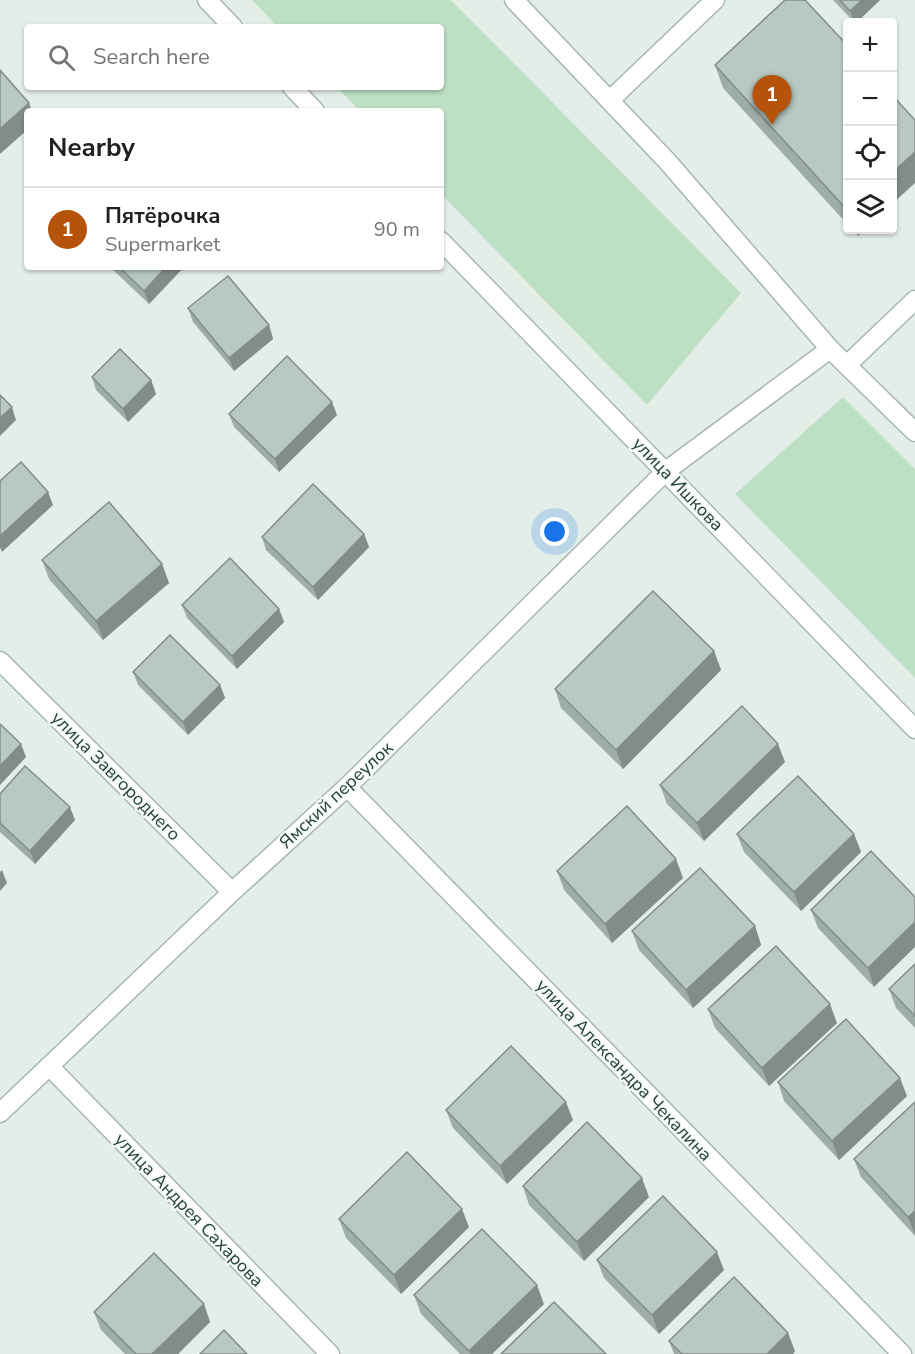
<!DOCTYPE html>
<meta charset="utf-8">
<style>
:root{--surface:#fff;--page:#f2f2f2;--text:#202124;--muted:#757577;--line:#e0e0e0;--accent:#b45309}
body{margin:0;font-family:"Nunito Sans",sans-serif;background:var(--page);color:var(--text)}
.controls{position:absolute;right:18px;top:18px;display:grid;overflow:hidden;border-radius:6px;box-shadow:0 2px 4px #0004}
.controls button{width:54px;height:54px;display:grid;place-items:center;padding:0;border:0;border-bottom:2px solid var(--line);background:var(--surface);color:var(--text);font:30px sans-serif}
.you{position:absolute;left:555px;top:532px;width:21px;height:21px;margin:-15px;border:4px solid #fff;border-radius:50%;background:#1a73e8;box-shadow:0 0 0 9px #1a73e833}
.badge{display:grid;place-items:center;width:39px;height:39px;border-radius:50%;background:var(--accent);color:#fff;font-size:20px;font-weight:700}
.pin{position:absolute;translate:-50% -50px;filter:drop-shadow(0 2px 3px #0008)}
.pin::after{content:'';position:absolute;top:32px;width:21px;height:18px;background:inherit;clip-path:polygon(0 0,100% 0,50% 100%)}
.list{margin:0;padding:0;list-style:none}
h2{display:flex;justify-content:space-between;align-items:center;height:78px;margin:0;padding:0 24px;font-size:26px}
h2 small{font-size:20px;font-weight:400;color:var(--muted)}
.list li{display:grid;grid-template-columns:39px 1fr auto;gap:18px;align-items:center;box-sizing:border-box;height:84px;padding:0 24px;border-top:2px solid var(--line)}
.list b{display:block;font-size:22px;white-space:nowrap}
.list p{margin:0;font-size:20px;white-space:nowrap;color:var(--muted)}
.list em{font-size:20px;font-style:normal;color:var(--muted)}
.icon{flex:none;width:33px;height:33px;fill:none;stroke:currentColor;stroke-width:2;stroke-linecap:round;stroke-linejoin:round}
.map{position:relative;flex:none;width:915px;height:1354px;overflow:hidden}
.search{position:absolute;background:var(--surface);box-shadow:0 2px 4px #0004;left:24px;top:24px;width:420px;height:66px;display:flex;align-items:center;gap:15px;box-sizing:border-box;padding:0 21px;border-radius:6px;color:var(--muted);font-size:22px}
.panel{position:absolute;background:var(--surface);box-shadow:0 2px 4px #0004;left:24px;top:108px;width:420px;height:162px;border-radius:6px}
.map>svg:first-child{display:block}
.green{fill:#bddfc4}
.lines{fill:none;stroke-linecap:round;stroke-linejoin:round}
.minor-casing{stroke:#a6b6b0;stroke-width:21}
.minor{stroke:#fff;stroke-width:18}
.wall{fill:#9fada7}
.shaded-wall{fill:#828d88}
.building{fill:#b9c9c2;stroke:#828d88;stroke-width:1.5}
.labels{text-anchor:middle;dominant-baseline:central;stroke-width:4.5;stroke-linejoin:round;paint-order:stroke}
.street-label{font-size:18px;fill:#234036;stroke:#f5faf7}
</style>
<div class="map">
<svg width="915" height="1354" viewBox="0 0 915 1354">
<rect width="100%" height="100%" fill="#e4eee9"/>
<g class="green">
<polygon points="252,0 451,0 741,293 647,405 441,194 441,111 360,111 337,87 441,87 441,27 278,27"/>
<polygon points="843,397 915,469 915,678 735,494"/>
</g>
<g class="lines">
<defs>
<g id="minor">
<polyline points="207,0 233,27"/>
<polyline points="514,0 667,161 830,349 915,432"/>
<polyline points="292,87 315,111"/>
<polyline points="610,100 715,0"/>
<polyline points="441,241 915,729"/>
<polyline points="848,364 915,300"/>
<polyline points="0,661 232,892"/>
<polyline points="347,787 902,1354"/>
<polyline points="49,1066 330,1354"/>
<polyline points="0,1113 232,892 347,787 666,471 830,349"/>
</g>
</defs>
<use href="#minor" class="minor-casing"/>
<use href="#minor" class="minor"/>
</g>
<g class="wall">
<polygon points="833,0 880,0 857,22 854,22"/>
<polygon points="848,46 848,225 723,88 715,65"/>
<polygon points="110,267 184,267 149,304"/>
<polygon points="188,308 269,325 273,339 234,371 193,322"/>
<polygon points="92,377 151,380 156,394 128,422 96,390"/>
<polygon points="229,414 337,415 279,472 234,427"/>
<polygon points="364,534 369,547 318,600 266,550 262,537"/>
<polygon points="42,560 162,564 169,583 103,640 49,579"/>
<polygon points="182,605 279,609 284,622 237,669 187,618"/>
<polygon points="714,651 721,670 623,769 561,708 555,689"/>
<polygon points="133,672 220,685 225,698 188,735 138,685"/>
<polygon points="785,762 704,841 667,804 660,785"/>
<polygon points="0,794 75,820 35,864 0,832"/>
<polygon points="737,834 854,834 861,852 801,911 744,852"/>
<polygon points="871,851 874,987 818,928 811,910"/>
<polygon points="557,871 683,878 612,943 564,890"/>
<polygon points="755,926 761,945 693,1008 639,950 632,931"/>
<polygon points="915,964 915,1028 896,1008 889,989"/>
<polygon points="708,1009 837,1023 769,1086 715,1028"/>
<polygon points="778,1082 907,1096 839,1160 784,1101"/>
<polygon points="915,1102 915,1236 861,1177 854,1159"/>
<polygon points="446,1110 573,1120 507,1184 453,1128"/>
<polygon points="523,1186 649,1197 584,1261 529,1205"/>
<polygon points="339,1219 469,1227 401,1294 346,1238"/>
<polygon points="597,1260 724,1270 659,1334 604,1278"/>
<polygon points="414,1295 544,1304 492,1354 460,1354 421,1314"/>
<polygon points="204,1304 210,1322 178,1354 125,1354 101,1330 94,1312"/>
<polygon points="669,1341 795,1351 793,1354 674,1354"/>
</g>
<g class="shaded-wall">
<polygon points="862,0 880,0 857,22 855,22 850,11"/>
<polygon points="29,103 32,111 27,111 27,130 0,154 0,129"/>
<polygon points="915,152 915,183 892,204 892,173"/>
<polygon points="855,230 864,230 858,236"/>
<polygon points="166,267 184,267 149,304 144,291"/>
<polygon points="269,325 273,339 234,371 229,358"/>
<polygon points="151,380 156,394 128,422 123,409"/>
<polygon points="332,402 337,415 279,472 275,459"/>
<polygon points="12,407 16,420 0,436 0,418"/>
<polygon points="48,492 53,505 2,552 0,547 0,536"/>
<polygon points="364,534 369,547 318,600 313,587"/>
<polygon points="162,564 169,583 103,640 96,621"/>
<polygon points="279,609 284,622 237,669 232,656"/>
<polygon points="714,651 721,670 623,769 616,750"/>
<polygon points="220,685 225,698 188,735 183,722"/>
<polygon points="21,744 26,757 0,785 0,766"/>
<polygon points="778,744 785,762 704,841 697,823"/>
<polygon points="70,807 75,820 35,864 30,851"/>
<polygon points="854,834 861,852 801,911 794,892"/>
<polygon points="676,859 683,878 612,943 605,924"/>
<polygon points="2,870 7,883 0,891 0,872"/>
<polygon points="915,922 915,947 874,987 868,968"/>
<polygon points="755,926 761,945 693,1008 686,990"/>
<polygon points="830,1004 837,1023 769,1086 762,1068"/>
<polygon points="900,1078 907,1096 839,1160 832,1141"/>
<polygon points="566,1102 573,1120 507,1184 500,1166"/>
<polygon points="642,1178 649,1197 584,1261 577,1242"/>
<polygon points="462,1209 469,1227 401,1294 394,1275"/>
<polygon points="915,1211 915,1235 908,1217"/>
<polygon points="717,1252 724,1270 659,1334 652,1315"/>
<polygon points="537,1285 544,1304 492,1354 470,1354 469,1351"/>
<polygon points="204,1304 210,1322 178,1354 152,1354"/>
<polygon points="788,1333 795,1351 793,1354 767,1354"/>
</g>
<g class="building">
<polygon points="785,0 805,0 848,46 848,211 715,65"/>
<polygon points="840,0 862,0 850,11"/>
<polygon points="0,70 29,103 0,129"/>
<polygon points="892,95 915,120 915,152 892,173"/>
<polygon points="119,267 166,267 144,291"/>
<polygon points="228,276 269,325 229,358 188,308"/>
<polygon points="120,349 151,380 123,409 92,377"/>
<polygon points="287,356 332,402 275,459 229,414"/>
<polygon points="0,395 12,407 0,418"/>
<polygon points="21,462 48,492 0,536 0,481"/>
<polygon points="313,484 364,534 313,587 262,537"/>
<polygon points="109,502 162,564 96,621 42,560"/>
<polygon points="230,558 279,609 232,656 182,605"/>
<polygon points="653,591 714,651 616,750 555,689"/>
<polygon points="170,635 220,685 183,722 133,672"/>
<polygon points="742,706 778,744 697,823 660,785"/>
<polygon points="0,724 21,744 0,766"/>
<polygon points="25,766 70,807 30,851 0,823 0,794"/>
<polygon points="798,776 854,834 794,892 737,834"/>
<polygon points="627,806 676,859 605,924 557,871"/>
<polygon points="871,851 915,897 915,922 868,968 811,910"/>
<polygon points="700,868 755,926 686,990 632,931"/>
<polygon points="776,946 830,1004 762,1068 708,1009"/>
<polygon points="915,964 915,1016 889,989"/>
<polygon points="846,1019 900,1078 832,1141 778,1082"/>
<polygon points="511,1046 566,1102 500,1166 446,1110"/>
<polygon points="915,1102 915,1211 908,1217 854,1159"/>
<polygon points="587,1122 642,1178 577,1242 523,1186"/>
<polygon points="407,1152 462,1209 394,1275 339,1219"/>
<polygon points="663,1196 717,1252 652,1315 597,1260"/>
<polygon points="482,1229 537,1285 469,1351 414,1295"/>
<polygon points="154,1253 204,1304 152,1354 136,1354 94,1312"/>
<polygon points="734,1277 788,1333 767,1354 682,1354 669,1341"/>
<polygon points="554,1302 606,1354 501,1354"/>
<polygon points="224,1330 247,1354 200,1354"/>
</g>
<g class="labels">
<g class="street-label">
<text transform="translate(678 484) rotate(46)">улица Ишкова</text>
<text transform="translate(116 776) rotate(45)">улица Завгороднего</text>
<text transform="translate(336 795) rotate(-43)">Ямский переулок</text>
<text transform="translate(624 1070) rotate(46)">улица Александра Чекалина</text>
<text transform="translate(189 1210) rotate(46)">улица Андрея Сахарова</text>
</g>
</g>
</svg>
<div class="controls">
<button>+</button>
<button>−</button>
<button><svg class="icon" aria-label="locate" viewBox="0 0 24 24"><circle cx="12" cy="12" r="6"/><path d="M12 2v4M12 18v4M2 12h4M18 12h4"/></svg></button>
<button><svg class="icon" aria-label="layers" viewBox="0 0 24 24"><path d="M12 4l9 5-9 5-9-5zM3 14l9 5 9-5"/></svg></button>
</div>
<div class="you"></div>
<div class="pin badge" style="left:772px;top:125px">1</div>
<div class="search"><svg class="icon" aria-label="search" viewBox="0 0 24 24"><circle cx="10" cy="10" r="6"/><path d="M15 15l6 6"/></svg>Search here</div>
<section class="panel">
<h2>Nearby<small></small></h2>
<ul class="list">
<li><span class="badge">1</span><div><b>Пятёрочка</b><p>Supermarket</p></div><em>90 m</em></li>
</ul>
</section>
</div>
